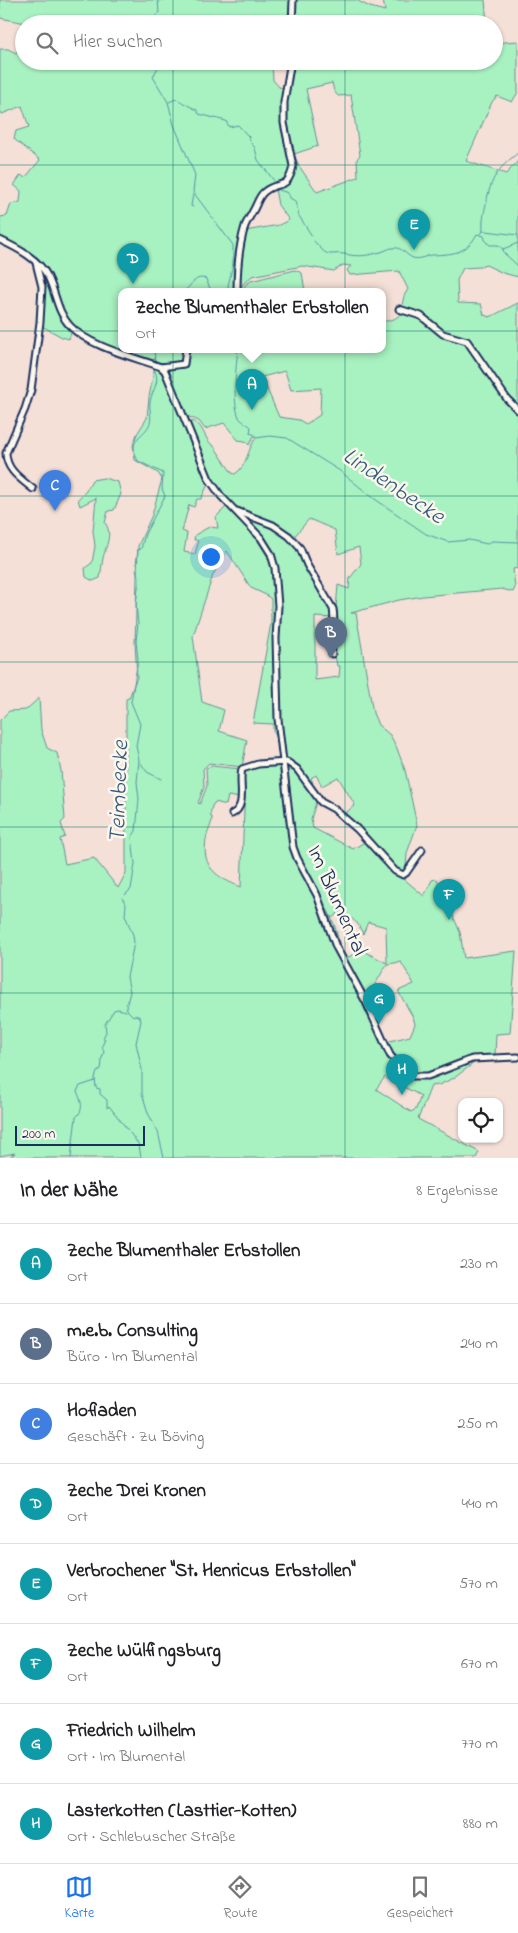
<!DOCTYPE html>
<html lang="de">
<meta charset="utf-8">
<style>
:root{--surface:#fff;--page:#f2f2f2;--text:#202124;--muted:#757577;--line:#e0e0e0;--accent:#1a73e8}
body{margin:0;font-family:"Indie Flower",sans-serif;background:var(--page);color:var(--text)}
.controls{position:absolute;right:15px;bottom:15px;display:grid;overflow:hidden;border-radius:10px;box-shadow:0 1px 4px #0004}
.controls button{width:45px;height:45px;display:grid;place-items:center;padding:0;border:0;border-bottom:1px solid var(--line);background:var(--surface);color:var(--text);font:25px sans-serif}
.scale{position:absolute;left:15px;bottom:12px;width:130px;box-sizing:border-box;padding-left:5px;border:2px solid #1b2f5e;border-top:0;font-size:14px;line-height:18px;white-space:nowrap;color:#1b2f5e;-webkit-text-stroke:4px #fbf7ec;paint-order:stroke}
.you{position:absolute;left:210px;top:556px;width:18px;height:18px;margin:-12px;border:4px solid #fff;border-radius:50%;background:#1a73e8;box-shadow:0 0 0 8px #1a73e833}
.badge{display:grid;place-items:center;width:32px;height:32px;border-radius:50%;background:var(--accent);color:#fff;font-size:16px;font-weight:700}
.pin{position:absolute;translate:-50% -41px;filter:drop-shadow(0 1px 2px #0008)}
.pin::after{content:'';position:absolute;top:26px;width:18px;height:15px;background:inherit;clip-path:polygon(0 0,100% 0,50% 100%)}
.popup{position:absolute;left:118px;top:288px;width:268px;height:65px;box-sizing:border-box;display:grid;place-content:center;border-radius:10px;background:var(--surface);filter:drop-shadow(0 1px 4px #0005);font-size:16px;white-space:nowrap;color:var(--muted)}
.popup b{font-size:19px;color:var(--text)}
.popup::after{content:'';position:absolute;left:50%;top:100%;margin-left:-10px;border:10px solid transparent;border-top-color:var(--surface)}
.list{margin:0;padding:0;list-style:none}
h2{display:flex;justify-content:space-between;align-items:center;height:65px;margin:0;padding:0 20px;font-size:21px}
h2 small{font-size:16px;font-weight:400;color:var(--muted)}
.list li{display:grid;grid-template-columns:32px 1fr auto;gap:15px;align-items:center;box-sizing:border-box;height:80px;padding:0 20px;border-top:1px solid var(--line)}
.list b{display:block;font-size:19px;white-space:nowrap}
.list p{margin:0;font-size:16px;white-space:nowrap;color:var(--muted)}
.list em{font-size:16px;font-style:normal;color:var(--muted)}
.icon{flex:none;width:28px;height:28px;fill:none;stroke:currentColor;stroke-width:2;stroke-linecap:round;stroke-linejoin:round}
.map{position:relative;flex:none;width:518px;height:1158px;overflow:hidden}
.search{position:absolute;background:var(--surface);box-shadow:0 1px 4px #0004;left:15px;right:15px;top:15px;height:55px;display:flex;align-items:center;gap:12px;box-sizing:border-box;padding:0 18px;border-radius:28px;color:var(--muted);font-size:19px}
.sheet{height:705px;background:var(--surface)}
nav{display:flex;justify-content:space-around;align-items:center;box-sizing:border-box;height:70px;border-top:1px solid var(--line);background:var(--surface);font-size:14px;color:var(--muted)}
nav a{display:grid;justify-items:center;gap:2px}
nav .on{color:var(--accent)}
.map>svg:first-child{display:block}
.green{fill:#a8f2c1;stroke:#629090;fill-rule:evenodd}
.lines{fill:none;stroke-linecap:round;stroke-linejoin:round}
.stream{stroke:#5890a8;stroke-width:1}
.minor-casing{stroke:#1b2f5e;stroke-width:9}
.minor{stroke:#fbf7ec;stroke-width:5}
.grid{fill:none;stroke:#0f766e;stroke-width:1;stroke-opacity:0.55}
.labels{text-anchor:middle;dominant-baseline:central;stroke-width:5;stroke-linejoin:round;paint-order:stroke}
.street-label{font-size:22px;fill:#1b2f5e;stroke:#fbf7ec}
.water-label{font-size:24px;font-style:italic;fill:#34587d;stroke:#fbf7ec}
</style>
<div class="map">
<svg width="518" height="1158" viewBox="0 0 518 1158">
<rect width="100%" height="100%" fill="#f4e0d7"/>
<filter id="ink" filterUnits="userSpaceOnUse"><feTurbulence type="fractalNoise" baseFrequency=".02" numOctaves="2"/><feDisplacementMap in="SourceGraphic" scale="10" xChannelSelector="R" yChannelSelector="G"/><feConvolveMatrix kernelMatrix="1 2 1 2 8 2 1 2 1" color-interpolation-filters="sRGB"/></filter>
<g filter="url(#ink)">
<g class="green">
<polygon points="0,0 291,0 291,24 31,24 0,18"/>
<polygon points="294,0 356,0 370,7 385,11 383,0 485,0 487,24 293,24"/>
<path d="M518 41V92L512 102 497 96 492 102 466 161 506 174 518 161V277L503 273 486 265 480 267 463 268 457 280 458 303 481 304 484 315 490 317 518 303V568L513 569 515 588 513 592 502 589 423 596 399 600 351 613H356L373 713 378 725 390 735 396 746 405 770 417 825 407 853 406 867 403 874 385 860 368 839 342 816 355 805 338 777 322 786 316 775 311 778 313 783 309 785 298 769 285 759 282 738 278 739 273 731V724L253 723 271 623V599L266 595 251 588 227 551 213 575 193 636 202 702 224 710 219 731 247 740 242 767 209 763 203 769 204 787 198 803 200 804 207 786 206 768 212 766 240 769V798L228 796 226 805 215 802 212 806 210 816 212 817C212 826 207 831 206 840 201 868 218 878 241 887L245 786 243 771 251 766 281 764 293 854 316 894 330 937 364 1001 390 1059 392 1083 385 1077 376 1089 411 1112 416 1109 421 1096 398 1084 392 1061C426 1093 436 1071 471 1060 478 1058 487 1058 494 1058L495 1060H478L454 1078 439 1085 431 1086 418 1119 479 1152 476 1158H9L15 1153 0 1156V720L9 711 26 710 39 698 41 730 47 748 57 753 61 771 65 819 61 823 65 837 60 839 65 864 94 858 118 888 126 873V699L129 698 137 677 135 643 138 546 152 515 162 479 158 473 135 460 133 445 137 434 147 418 149 397 155 366 164 372 168 379 209 482 201 499H197L194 507 189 505 182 531 187 533 184 552 195 554 198 543 197 540H194L195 535 209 527 218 528 216 517 227 506 220 497 233 508C232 501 223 497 219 491 205 470 197 447 188 424L193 421C205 426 204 441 214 446L232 473 235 474C248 466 247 448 257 437L254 436 249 445 245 441 238 440 224 423 205 429 199 421 187 416 166 371 167 367 184 366 187 360V349H382V322L394 319 400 315 404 296 408 289 399 271 350 275 347 270 351 266 343 265 334 271 302 266 252 276 243 284 240 291H122V349H185V360L183 364C154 367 94 347 73 327L69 339 62 337 40 325 43 287 41 265 17 247 0 238V217L7 216 11 204 20 202 21 191 14 185 21 175 25 178 40 160 14 139 16 131 29 127 22 106 2 114 0 110V49H8L16 53 24 42V61H272L273 80 279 87 283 88C281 102 281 116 283 130 285 144 297 165 288 178 283 187 272 185 264 190 258 194 244 222 243 230L245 231 279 225 289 220 278 205 275 189 290 180C297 157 288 145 286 123 283 101 288 82 291 61H494V43ZM332 83 334 91 338 96 351 95 360 155 357 159 358 177 317 192 299 166 294 154 318 146 306 89ZM285 371 291 390 321 388 320 415 306 424 299 420 279 417 262 377ZM309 519 335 530 338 554 359 547 361 564 350 578 349 589 338 585 336 609C318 589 311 558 293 538ZM315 617 334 618 332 640 337 666H340L339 677 315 680Z"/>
<polygon points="295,270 302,273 305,291 243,291 245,285 251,281"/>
<path d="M104 478 118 482 121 494 114 510 108 511 105 523C113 533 106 546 103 558 102 564 101 571 100 578L93 581 86 577 85 568 92 563 95 546 93 531 96 498 80 506 78 499 86 491 92 480Z"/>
<path d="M285 764 291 765 317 799 311 819 313 828 353 849 368 840 383 861 424 896 432 880 437 879 460 932 464 958 516 951 510 1033 496 1034 495 1055 479 1056 435 1074 414 1075 395 1061 386 1042 410 1036 415 1024 413 1017 398 991 414 984 401 962 387 964 366 1000 338 948 322 906C328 912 333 920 335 927 339 937 338 952 348 957L363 951 387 963 386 927 368 922 363 934 358 924 342 910 332 918 327 909 322 904 303 867 309 873 300 862 294 849Z"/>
</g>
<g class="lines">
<g class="stream">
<polyline points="158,0 159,13"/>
<polyline points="152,24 157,14"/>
<polyline points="339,24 349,20"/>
<polyline points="152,61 158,67 153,77 168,102 174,125 195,175 193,192 233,245 233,264 228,286 230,291"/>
<polyline points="169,102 176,99 197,110 199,114 226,121 229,127 238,125 249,137 250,140"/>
<polyline points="251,143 255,148 258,160 275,182"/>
<polyline points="276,189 288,193 290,198 295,201 299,216 312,236"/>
<polyline points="193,207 191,206 193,194"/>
<path d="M483 231C482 222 484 213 486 204 491 178 497 169 518 153"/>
<polyline points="481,234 483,231 486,231 518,235"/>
<path d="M314 241C319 246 324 255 332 254 336 254 339 253 344 254 359 257 366 256 381 252 385 251 389 248 392 248 402 246 405 255 413 258 419 260 425 256 432 255 453 254 466 254 477 234L484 236 486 242 490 245H498L503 249 504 253 518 266"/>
<polyline points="503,249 518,243"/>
<path d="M185 291C191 285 196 275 206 279L211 291"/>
<polyline points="154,349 155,362"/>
<path d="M238 349C236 365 232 403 239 417 241 422 247 423 251 427L250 433 255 435"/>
<polyline points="256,438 270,436 287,438 340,471 372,497 426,534 448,542 469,540 487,544 492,541 518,542"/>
<path d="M136 564 138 550 141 549 145 534 165 496 162 489 163 473 138 461C126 438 145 437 150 423 152 417 149 409 150 403 151 391 162 381 154 370"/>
<polyline points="140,762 147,772 161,779"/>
<polyline points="125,895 131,889 135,864 132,837 136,831 139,799 137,782 139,760 136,746 140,724 131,702 138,660 136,641 138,624 136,604 139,580 136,569"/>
<polyline points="122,898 126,904 125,915 133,935 134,943 127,977 130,992 126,1007 128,1011 133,1016 135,1015 140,1017 141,1021 136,1043 142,1070 142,1093 148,1113 158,1132 164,1158"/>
<polyline points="126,1011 118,1009 114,1010 105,1024 106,1032 103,1038 105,1039 102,1046 104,1052 101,1061 102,1062 101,1069 97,1072 95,1078 96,1088 100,1089 100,1094 107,1100 107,1108 109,1106 128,1130"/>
<polyline points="130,1133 139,1145 141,1158"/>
<path d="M71 1158 76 1117C85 1109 81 1101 77 1091L80 1086 95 1081"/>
</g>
<defs>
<g id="minor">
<polyline points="292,24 293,0"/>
<path d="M0 240C17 248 39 259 48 277 56 293 57 312 70 326 90 347 134 357 161 367L165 371 209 479 221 496 261 538 271 554 275 568 278 606 276 638 278 719 293 847 297 858 317 895 336 947 366 1002 390 1055 401 1068 413 1076H428L472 1059 518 1057"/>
<path d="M237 291C237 270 239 246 245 226 248 219 253 212 256 205 258 201 260 195 264 192 277 180 288 192 293 166L284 123V102L291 61"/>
<polyline points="399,309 421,316 443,334 467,341 507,399 518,410"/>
<polyline points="161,367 184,364 186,349"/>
<path d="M33 489C21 479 6 470 6 453L25 409 31 390 40 322 42 287 36 263"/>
<path d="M237 511 273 525 289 536 300 548 307 565 333 609C336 624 330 639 332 654"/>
<path d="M232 814C248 806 238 783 242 769L258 764 287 762 297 769 321 802 334 809 357 829 395 871 403 875 406 873 422 850"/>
</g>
</defs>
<use href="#minor" class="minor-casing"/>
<use href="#minor" class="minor"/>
</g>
</g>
<path class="grid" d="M173 0V24M345 0V24M173 61V1158M345 61V1158M0 165H518M0 331H518M0 496H518M0 662H518M0 827H518M0 993H518"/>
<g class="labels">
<g class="street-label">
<text transform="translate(336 901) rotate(66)">Im Blumental</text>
</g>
<g class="water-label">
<text transform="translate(393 487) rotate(34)">Lindenbecke</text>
<text transform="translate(120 792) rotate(-88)">Teimbecke</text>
</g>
</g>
</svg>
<div class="controls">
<button><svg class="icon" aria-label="locate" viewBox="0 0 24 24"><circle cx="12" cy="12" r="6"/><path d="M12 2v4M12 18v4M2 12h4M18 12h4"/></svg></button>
</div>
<div class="scale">200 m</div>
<div class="you"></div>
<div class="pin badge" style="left:252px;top:410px;background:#0f9aa8">A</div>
<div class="popup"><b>Zeche Blumenthaler Erbstollen</b>Ort</div>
<div class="pin badge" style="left:331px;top:658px;background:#5c6f8a">B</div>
<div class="pin badge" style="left:55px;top:511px;background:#3f7fe0">C</div>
<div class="pin badge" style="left:133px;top:284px;background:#0f9aa8">D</div>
<div class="pin badge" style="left:414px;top:250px;background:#0f9aa8">E</div>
<div class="pin badge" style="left:449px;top:920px;background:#0f9aa8">F</div>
<div class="pin badge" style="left:379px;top:1024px;background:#0f9aa8">G</div>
<div class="pin badge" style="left:402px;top:1095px;background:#0f9aa8">H</div>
<div class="search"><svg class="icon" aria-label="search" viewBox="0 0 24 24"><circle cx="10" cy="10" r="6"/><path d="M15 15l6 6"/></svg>Hier suchen</div>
</div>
<section class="sheet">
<h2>In der Nähe<small>8 Ergebnisse</small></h2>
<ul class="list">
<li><span class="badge" style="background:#0f9aa8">A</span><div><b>Zeche Blumenthaler Erbstollen</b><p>Ort</p></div><em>230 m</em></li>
<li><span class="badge" style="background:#5c6f8a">B</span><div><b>m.e.b. Consulting</b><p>Büro · Im Blumental</p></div><em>240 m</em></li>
<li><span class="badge" style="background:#3f7fe0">C</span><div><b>Hofladen</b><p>Geschäft · Zu Böving</p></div><em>250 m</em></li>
<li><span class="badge" style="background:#0f9aa8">D</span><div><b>Zeche Drei Kronen</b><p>Ort</p></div><em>440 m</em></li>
<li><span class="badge" style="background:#0f9aa8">E</span><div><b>Verbrochener &quot;St. Henricus Erbstollen&quot;</b><p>Ort</p></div><em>570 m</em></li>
<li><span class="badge" style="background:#0f9aa8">F</span><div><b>Zeche Wülfingsburg</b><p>Ort</p></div><em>670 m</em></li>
<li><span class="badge" style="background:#0f9aa8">G</span><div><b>Friedrich Wilhelm</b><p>Ort · Im Blumental</p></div><em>770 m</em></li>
<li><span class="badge" style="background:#0f9aa8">H</span><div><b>Lasterkotten (Lasttier-Kotten)</b><p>Ort · Schlebuscher Straße</p></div><em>880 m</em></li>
</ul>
</section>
<nav>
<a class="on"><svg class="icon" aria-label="map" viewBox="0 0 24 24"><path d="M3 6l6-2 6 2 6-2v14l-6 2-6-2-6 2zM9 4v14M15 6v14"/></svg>Karte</a>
<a><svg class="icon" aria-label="directions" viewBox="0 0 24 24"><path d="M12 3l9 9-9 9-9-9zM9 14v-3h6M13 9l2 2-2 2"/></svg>Route</a>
<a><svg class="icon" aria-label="saved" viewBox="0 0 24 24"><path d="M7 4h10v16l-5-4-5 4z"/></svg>Gespeichert</a>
</nav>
